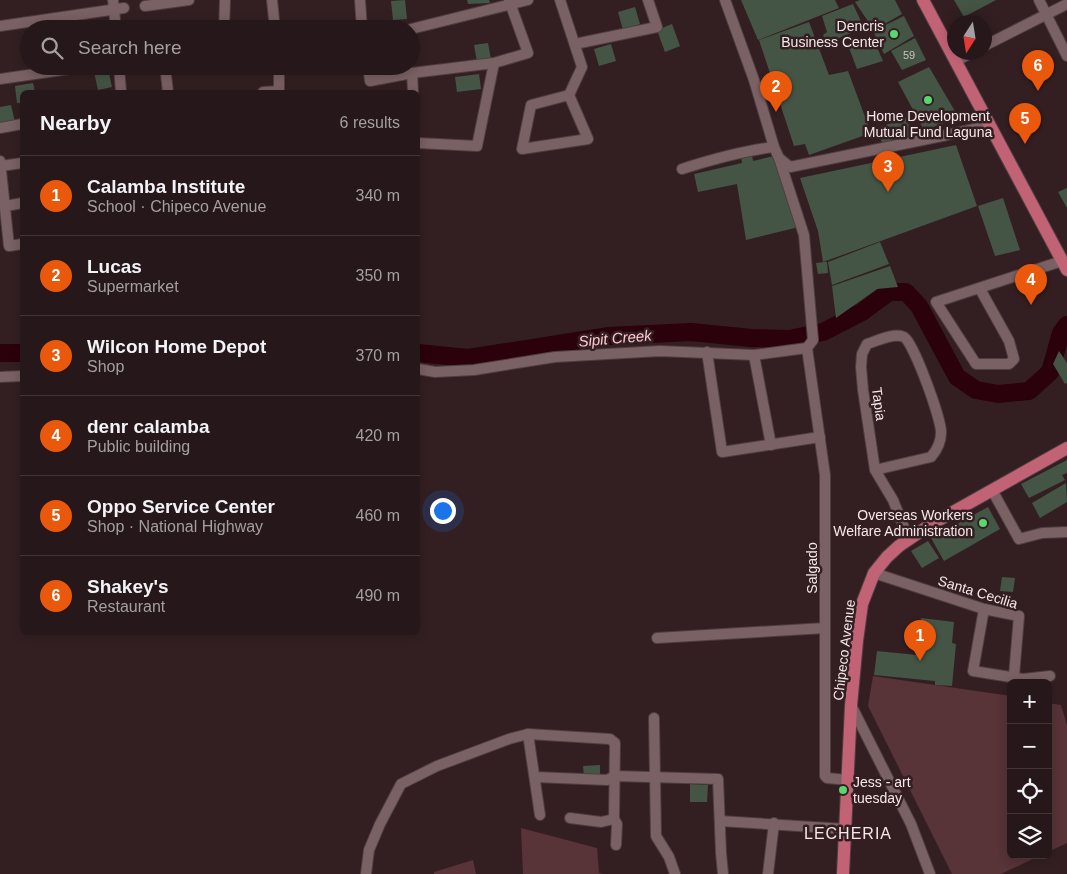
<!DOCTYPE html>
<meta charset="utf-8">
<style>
:root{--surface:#26171a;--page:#2e2023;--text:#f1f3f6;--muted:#a49fa2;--line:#423639;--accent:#ea580c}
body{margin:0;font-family:Arial,sans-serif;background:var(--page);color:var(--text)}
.controls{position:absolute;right:15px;bottom:15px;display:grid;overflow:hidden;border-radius:8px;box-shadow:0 2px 12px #0003}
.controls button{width:45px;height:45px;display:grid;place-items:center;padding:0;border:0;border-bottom:1px solid var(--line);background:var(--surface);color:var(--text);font:25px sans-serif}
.compass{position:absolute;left:947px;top:15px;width:45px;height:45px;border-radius:50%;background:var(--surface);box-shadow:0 2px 12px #0003;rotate:192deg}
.you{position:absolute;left:442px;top:510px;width:18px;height:18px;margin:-12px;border:4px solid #fff;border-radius:50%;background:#1a73e8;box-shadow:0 0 0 8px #1a73e833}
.badge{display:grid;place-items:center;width:32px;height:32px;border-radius:50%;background:var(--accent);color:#fff;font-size:16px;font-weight:700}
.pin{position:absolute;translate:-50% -41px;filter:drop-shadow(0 1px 2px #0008)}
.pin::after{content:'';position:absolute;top:26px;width:18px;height:15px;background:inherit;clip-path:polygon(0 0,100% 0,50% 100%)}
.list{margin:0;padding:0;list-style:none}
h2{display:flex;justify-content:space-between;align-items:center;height:65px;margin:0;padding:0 20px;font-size:21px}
h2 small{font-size:16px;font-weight:400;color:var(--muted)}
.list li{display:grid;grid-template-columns:32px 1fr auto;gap:15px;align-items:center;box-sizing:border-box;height:80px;padding:0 20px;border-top:1px solid var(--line)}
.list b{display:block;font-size:19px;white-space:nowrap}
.list p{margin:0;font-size:16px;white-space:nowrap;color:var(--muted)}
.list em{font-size:16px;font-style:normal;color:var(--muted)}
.icon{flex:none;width:28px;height:28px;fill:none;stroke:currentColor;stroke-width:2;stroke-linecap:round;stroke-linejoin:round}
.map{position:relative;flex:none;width:1067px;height:874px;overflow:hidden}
.search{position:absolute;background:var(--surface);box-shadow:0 2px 12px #0003;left:20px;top:20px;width:400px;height:55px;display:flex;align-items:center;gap:12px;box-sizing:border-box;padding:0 18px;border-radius:28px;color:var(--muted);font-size:19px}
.panel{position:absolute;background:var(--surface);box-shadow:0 2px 12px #0003;left:20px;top:90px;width:400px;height:545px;border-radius:8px}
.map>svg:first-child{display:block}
.green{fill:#583338}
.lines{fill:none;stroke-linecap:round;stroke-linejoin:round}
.river{stroke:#2b010b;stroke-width:18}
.building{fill:#445545}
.minor-casing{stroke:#4f3e40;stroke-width:12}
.major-casing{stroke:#4f3e40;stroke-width:14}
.minor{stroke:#7a6164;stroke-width:10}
.major{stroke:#c26275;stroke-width:12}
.poi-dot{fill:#5ad56f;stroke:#331f22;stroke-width:2}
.labels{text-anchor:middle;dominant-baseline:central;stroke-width:5;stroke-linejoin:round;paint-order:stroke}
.number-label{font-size:11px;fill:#cac2bf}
.poi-label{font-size:14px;fill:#f6e7e8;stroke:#331f22;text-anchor:end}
.street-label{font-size:14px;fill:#f6e7e8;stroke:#331f22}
.water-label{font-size:15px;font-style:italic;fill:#fec9cf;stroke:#331f22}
.quarter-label{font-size:16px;letter-spacing:1px;fill:#f6e7e8;stroke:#331f22}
</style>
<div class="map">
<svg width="1067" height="874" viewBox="0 0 1067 874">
<rect width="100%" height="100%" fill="#331f22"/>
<g class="green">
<polygon points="873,676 1011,696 1011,855 1041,855 1001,874 952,874 868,706"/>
<polygon points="1048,703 1061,705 1067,725 1067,843 1048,852"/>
<polygon points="521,828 597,848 599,873 604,874 523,874"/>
<polygon points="473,860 476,874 434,874 434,872"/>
</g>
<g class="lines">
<g class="river">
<polyline points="0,353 22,353"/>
<polyline points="418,353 468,358 609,336 691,332 751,338 789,339 823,332 862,312 889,292 906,292 919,306 957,377 976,390 998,394 1029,391 1050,372 1061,333 1067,325"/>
</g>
</g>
<g class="building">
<polygon points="405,0 407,19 393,20 391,1"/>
<polygon points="467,0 489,0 490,3 468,4"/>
<polygon points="741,0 835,0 839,8 758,40"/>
<polygon points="860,0 895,0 902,14 874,30 855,2"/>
<polygon points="954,0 996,0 964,17"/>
<polygon points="853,4 864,28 826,43 823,35 827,32 822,16"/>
<polygon points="635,7 640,24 623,30 618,12"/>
<polygon points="904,16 914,36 884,54 873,31"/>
<polygon points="809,22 829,75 848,71 871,133 809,155 805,144 794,146 759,40"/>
<polygon points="672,24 680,46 665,52 657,30"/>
<polygon points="873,38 883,61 857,69 849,48"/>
<polygon points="915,38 926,60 902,70 891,51"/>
<polygon points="488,43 491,59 477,62 474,45"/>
<polygon points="611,44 616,61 599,66 594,49"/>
<polygon points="929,67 959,118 924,130 898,82"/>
<polygon points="108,69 112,87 98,90 94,72"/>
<polygon points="479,74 481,89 457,92 455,77"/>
<polygon points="33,83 35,92 22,92 22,103 17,103 15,86"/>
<polygon points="11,105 15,122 0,125 0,107"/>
<polygon points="906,118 913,136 882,143 877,128"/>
<polygon points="956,145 977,206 823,262 818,231 800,178"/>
<polygon points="752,155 753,161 774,156 799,227 746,240 737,184 698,192 694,174 742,163 741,156"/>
<polygon points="1067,188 1067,208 1058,192"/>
<polygon points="1003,198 1020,250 995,256 978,206"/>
<polygon points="880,242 889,264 832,285 828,262"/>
<polygon points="824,262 827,262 828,273 818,274 816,263"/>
<polygon points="890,266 898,287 877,289 836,318 832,286"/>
<polygon points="1059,351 1067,363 1067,383 1065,384 1053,364"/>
<polygon points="1067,460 1067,473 1062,475 1065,480 1029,498 1021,484"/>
<polygon points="1066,483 1067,502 1040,518 1032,503"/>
<polygon points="988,507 1000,529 944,561 931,538"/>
<polygon points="928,541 939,558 922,568 911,551"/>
<polygon points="1002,577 1015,578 1013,592 1000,591"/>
<polygon points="921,618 954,622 952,643 956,644 952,686 935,685 935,681 874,675 877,651 917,655"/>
<polygon points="600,765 600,777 584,777 583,766"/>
<polygon points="690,784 708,785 707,802 690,802"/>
</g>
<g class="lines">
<defs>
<g id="minor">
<polyline points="113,0 116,29"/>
<polyline points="272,0 275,29"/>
<polyline points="360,0 362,29"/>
<polyline points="560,0 582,67 569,95 588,139 522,149 531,105 569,95"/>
<polyline points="725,0 754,80 774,147 779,158 790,167 947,135 990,125"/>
<polyline points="1039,0 1067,56"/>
<polyline points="145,6 189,0"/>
<polyline points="0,26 124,8"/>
<polyline points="224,29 225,0"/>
<polyline points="411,29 528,0"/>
<polyline points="575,44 657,27 648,0"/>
<polyline points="984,46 1067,4"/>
<polyline points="956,61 973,52"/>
<polyline points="119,66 121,92"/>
<polyline points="165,66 168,92"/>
<polyline points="279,66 279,92"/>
<polyline points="368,66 370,81 412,73 494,63 528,53 509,0"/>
<polyline points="412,73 413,92"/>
<polyline points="0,79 90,66"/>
<polyline points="263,92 279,91"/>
<polyline points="0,128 22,124"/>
<polyline points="418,143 477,146 494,63"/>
<polyline points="779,158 804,235 813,340 807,348 825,475 825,776 827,778 848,780"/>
<polyline points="0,161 9,246 22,244"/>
<polyline points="1,166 22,163"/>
<path d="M682 169C713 159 742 151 774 147"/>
<polyline points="6,206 22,203"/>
<polyline points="980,289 1009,341 1014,359 1009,364 976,364 936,302 1062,261"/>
<polyline points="707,352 722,452 820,437"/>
<polyline points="754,355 771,445"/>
<polyline points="418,369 435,372 474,370 555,357 660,351 754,355 807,348"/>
<polyline points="0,377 22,376"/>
<path d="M875 470 931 457C937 450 941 443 941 433 942 421 914 343 904 337 894 332 877 341 867 344L862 354 861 367 863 390 875 470 893 500 909 540"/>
<polyline points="992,490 1019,539 1042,533 1067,532"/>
<polyline points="874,573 984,609 1019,616 1014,676"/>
<polyline points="984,609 973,671 1023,679 1050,676"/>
<polyline points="657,638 825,628"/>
<polyline points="852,707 911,824 930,874"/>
<polyline points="654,718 656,836 669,857 675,874"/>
<polyline points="528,734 540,815"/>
<polyline points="535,777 607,780 615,776 718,779 721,853 723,874"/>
<polyline points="570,818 601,822 614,819"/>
<polyline points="720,821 845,829"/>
<polyline points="366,874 369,850 380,824 401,784 437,766 509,739 528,734 610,739 615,743 614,819 617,824 616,845"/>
<polyline points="768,874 774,823"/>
</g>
<g id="major">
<polyline points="923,0 1067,270"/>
<polyline points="843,874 851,706 857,641 862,604 874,573 887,557 899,546 930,525 1067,448"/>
</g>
</defs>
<use href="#minor" class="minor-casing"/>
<use href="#major" class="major-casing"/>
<use href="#minor" class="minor"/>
<use href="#major" class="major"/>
</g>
<g class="poi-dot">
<circle cx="894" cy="34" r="5"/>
<circle cx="928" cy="100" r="5"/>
<circle cx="983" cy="523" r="5"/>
<circle cx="843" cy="790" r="5"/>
</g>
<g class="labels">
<g class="number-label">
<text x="909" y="55">59</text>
</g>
<g class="poi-label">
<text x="884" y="26">Dencris<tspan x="884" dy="16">Business Center</tspan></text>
<text x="928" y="116" text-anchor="middle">Home Development<tspan x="928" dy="16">Mutual Fund Laguna</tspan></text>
<text x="973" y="515">Overseas Workers<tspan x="973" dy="16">Welfare Administration</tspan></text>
<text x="853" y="782" text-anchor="start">Jess - art<tspan x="853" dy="16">tuesday</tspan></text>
</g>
<g class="street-label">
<text transform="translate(879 404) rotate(82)">Tapia</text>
<text transform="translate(812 568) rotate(-90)">Salgado</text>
<text transform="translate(978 592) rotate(17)">Santa Cecilia</text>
<text transform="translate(844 650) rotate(-83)">Chipeco Avenue</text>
</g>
<g class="water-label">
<text transform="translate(615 338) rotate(-5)">Sipit Creek</text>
</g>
<g class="quarter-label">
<text x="848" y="833">LECHERIA</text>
</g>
</g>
</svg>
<div class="controls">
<button>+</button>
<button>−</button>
<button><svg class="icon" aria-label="locate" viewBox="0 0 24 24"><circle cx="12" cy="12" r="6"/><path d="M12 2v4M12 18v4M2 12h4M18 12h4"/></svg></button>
<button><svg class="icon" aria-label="layers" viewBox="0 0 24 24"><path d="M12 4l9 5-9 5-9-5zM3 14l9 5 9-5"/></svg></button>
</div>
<svg class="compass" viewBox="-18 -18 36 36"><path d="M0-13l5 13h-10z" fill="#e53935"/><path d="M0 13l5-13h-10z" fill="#a49fa2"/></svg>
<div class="you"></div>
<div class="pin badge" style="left:920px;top:661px">1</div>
<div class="pin badge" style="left:776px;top:112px">2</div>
<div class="pin badge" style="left:888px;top:192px">3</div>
<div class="pin badge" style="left:1031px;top:305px">4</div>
<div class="pin badge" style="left:1025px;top:144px">5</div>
<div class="pin badge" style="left:1038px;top:91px">6</div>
<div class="search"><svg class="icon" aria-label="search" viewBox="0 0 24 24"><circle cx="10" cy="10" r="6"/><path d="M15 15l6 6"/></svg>Search here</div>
<section class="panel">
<h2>Nearby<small>6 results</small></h2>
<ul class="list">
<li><span class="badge">1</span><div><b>Calamba Institute</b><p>School · Chipeco Avenue</p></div><em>340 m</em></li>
<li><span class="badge">2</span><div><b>Lucas</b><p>Supermarket</p></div><em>350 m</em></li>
<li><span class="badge">3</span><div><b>Wilcon Home Depot</b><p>Shop</p></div><em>370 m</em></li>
<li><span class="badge">4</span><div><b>denr calamba</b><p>Public building</p></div><em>420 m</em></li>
<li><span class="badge">5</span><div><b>Oppo Service Center</b><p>Shop · National Highway</p></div><em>460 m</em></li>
<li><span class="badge">6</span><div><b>Shakey's</b><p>Restaurant</p></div><em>490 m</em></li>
</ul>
</section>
</div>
